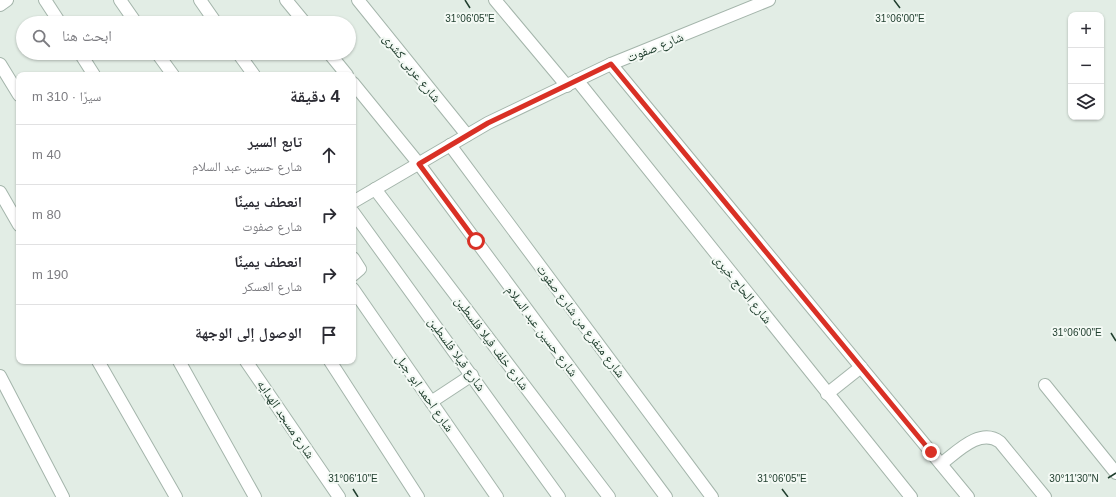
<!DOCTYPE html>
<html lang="ar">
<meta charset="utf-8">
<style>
:root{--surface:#fff;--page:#f2f2f3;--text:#2b2b33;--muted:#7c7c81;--line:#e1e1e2}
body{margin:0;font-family:Helvetica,"Noto Naskh Arabic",sans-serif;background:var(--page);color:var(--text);direction:rtl}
.controls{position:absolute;right:12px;top:12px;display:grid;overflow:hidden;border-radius:8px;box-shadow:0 1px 3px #0004}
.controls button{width:36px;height:36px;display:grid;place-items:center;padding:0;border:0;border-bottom:1px solid var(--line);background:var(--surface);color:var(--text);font:20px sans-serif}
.stop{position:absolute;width:12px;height:12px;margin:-9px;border:3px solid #d93025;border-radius:50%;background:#fff}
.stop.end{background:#d93025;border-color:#fff;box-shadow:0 1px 4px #0008}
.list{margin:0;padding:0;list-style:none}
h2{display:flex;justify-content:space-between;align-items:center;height:52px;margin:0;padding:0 16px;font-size:17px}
h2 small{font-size:13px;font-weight:400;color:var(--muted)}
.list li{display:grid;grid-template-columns:26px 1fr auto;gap:12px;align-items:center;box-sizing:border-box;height:60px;padding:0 16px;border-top:1px solid var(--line)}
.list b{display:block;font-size:15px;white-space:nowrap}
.list p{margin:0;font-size:13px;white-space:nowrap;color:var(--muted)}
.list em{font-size:13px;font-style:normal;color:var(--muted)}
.icon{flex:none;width:22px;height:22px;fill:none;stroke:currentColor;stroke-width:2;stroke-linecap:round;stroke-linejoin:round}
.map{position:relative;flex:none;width:1116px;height:497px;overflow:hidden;direction:ltr}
.search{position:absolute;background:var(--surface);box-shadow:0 1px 3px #0004;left:16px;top:16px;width:340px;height:44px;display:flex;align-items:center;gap:10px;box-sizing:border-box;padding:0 14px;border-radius:22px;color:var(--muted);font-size:15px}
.panel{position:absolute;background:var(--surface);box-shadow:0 1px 3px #0004;left:16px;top:72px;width:340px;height:292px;border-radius:8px;direction:rtl}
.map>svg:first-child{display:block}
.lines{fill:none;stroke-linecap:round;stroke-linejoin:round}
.street-casing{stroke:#a4b5ab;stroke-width:14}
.street{stroke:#fff;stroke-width:12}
.route{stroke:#d93025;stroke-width:5}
.ticks{fill:none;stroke:#213f2f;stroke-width:1.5}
.labels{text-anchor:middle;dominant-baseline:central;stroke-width:4;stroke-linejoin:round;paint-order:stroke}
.street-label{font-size:13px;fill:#213f2f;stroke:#f3f9f4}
.ticks-label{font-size:10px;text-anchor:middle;fill:#213f2f;stroke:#f3f9f4;stroke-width:4;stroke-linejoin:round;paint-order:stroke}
</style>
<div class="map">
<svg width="1116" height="497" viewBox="0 0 1116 497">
<rect width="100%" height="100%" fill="#e2ede5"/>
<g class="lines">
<defs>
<g id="street">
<polyline points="45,0 60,23"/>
<polyline points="120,0 136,23"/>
<polyline points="200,0 216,23"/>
<polyline points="286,0 305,23"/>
<polyline points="358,0 467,135"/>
<polyline points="495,0 567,86"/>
<polyline points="0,5 7,0"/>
<polyline points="80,53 94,75"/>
<polyline points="157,53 173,75"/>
<polyline points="238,53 254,75"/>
<polyline points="329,53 347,75"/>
<polyline points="0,64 19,95"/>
<polyline points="611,64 968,497"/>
<polyline points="577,80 911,497"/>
<polyline points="353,83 419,164 666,497"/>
<polyline points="450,145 712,497"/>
<polyline points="375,189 609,497"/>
<polyline points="0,192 19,225"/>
<polyline points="353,202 488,123 611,64 769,0"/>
<polyline points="353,212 559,497"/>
<polyline points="353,258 360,269 353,275"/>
<polyline points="353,289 497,497"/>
<polyline points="98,361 176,497"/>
<polyline points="179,361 255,497"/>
<polyline points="246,361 339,497"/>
<polyline points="330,361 418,497"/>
<polyline points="0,376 63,497"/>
<polyline points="1045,385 1116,473"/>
<polyline points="827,394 861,367"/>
<polyline points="431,402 472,375"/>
<path d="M941 464C957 452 980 427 1000 442L1045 497"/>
</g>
</defs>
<use href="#street" class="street-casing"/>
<use href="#street" class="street"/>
</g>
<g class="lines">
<polyline class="route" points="476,241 419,164 488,123 611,64 931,452"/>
</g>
<path class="ticks" d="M465 0 470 8M894 0 900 8M1111 333 1116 341M1108 478 1116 473M353 489 358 497M782 489 788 497"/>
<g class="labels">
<g class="street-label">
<text transform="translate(655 47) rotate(-22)">شارع صفوت</text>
<text transform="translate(412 68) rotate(51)">شارع عربى كشرى</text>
<text transform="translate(743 289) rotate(51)">شارع الحاج خيرى</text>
<text transform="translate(581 321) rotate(53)">شارع متفرع من شارع صفوت</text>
<text transform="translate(542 331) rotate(53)">شارع حسين عبد السلام</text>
<text transform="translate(492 343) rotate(53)">شارع خلف فيلا فلسطين</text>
<text transform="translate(457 354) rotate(54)">شارع فيلا فلسطين</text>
<text transform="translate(425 393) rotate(55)">شارع احمد ابو جبل</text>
<text transform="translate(286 419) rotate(56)">شارع مسجد الهدايه</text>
</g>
</g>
<g class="ticks-label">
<text x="470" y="22">31°06'05"E</text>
<text x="900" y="22">31°06'00"E</text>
<text x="1077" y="336">31°06'00"E</text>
<text x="1074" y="482">30°11'30"N</text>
<text x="353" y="482">31°06'10"E</text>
<text x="782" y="482">31°06'05"E</text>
</g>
</svg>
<div class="controls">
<button>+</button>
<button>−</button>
<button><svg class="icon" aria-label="layers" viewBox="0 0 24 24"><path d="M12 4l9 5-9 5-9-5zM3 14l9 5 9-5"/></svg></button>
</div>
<div class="stop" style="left:476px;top:241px"></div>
<div class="stop end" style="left:931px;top:452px"></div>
<div class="search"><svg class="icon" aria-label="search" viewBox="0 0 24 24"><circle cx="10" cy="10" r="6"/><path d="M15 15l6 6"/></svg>ابحث هنا</div>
<section class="panel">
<h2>4 دقيقة<small>سيرًا · 310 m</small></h2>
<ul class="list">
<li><svg class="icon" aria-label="ahead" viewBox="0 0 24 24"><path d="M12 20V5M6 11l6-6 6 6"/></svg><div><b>تابع السير</b><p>شارع حسين عبد السلام</p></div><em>40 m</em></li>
<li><svg class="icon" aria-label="right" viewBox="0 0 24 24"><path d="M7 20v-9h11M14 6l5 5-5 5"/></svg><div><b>انعطف يمينًا</b><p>شارع صفوت</p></div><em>80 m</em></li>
<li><svg class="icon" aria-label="right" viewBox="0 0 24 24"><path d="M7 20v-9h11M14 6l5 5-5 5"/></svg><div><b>انعطف يمينًا</b><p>شارع العسكر</p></div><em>190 m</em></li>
<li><svg class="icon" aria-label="arrive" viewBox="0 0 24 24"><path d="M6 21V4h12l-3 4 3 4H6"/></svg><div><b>الوصول إلى الوجهة</b></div></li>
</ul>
</section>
</div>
